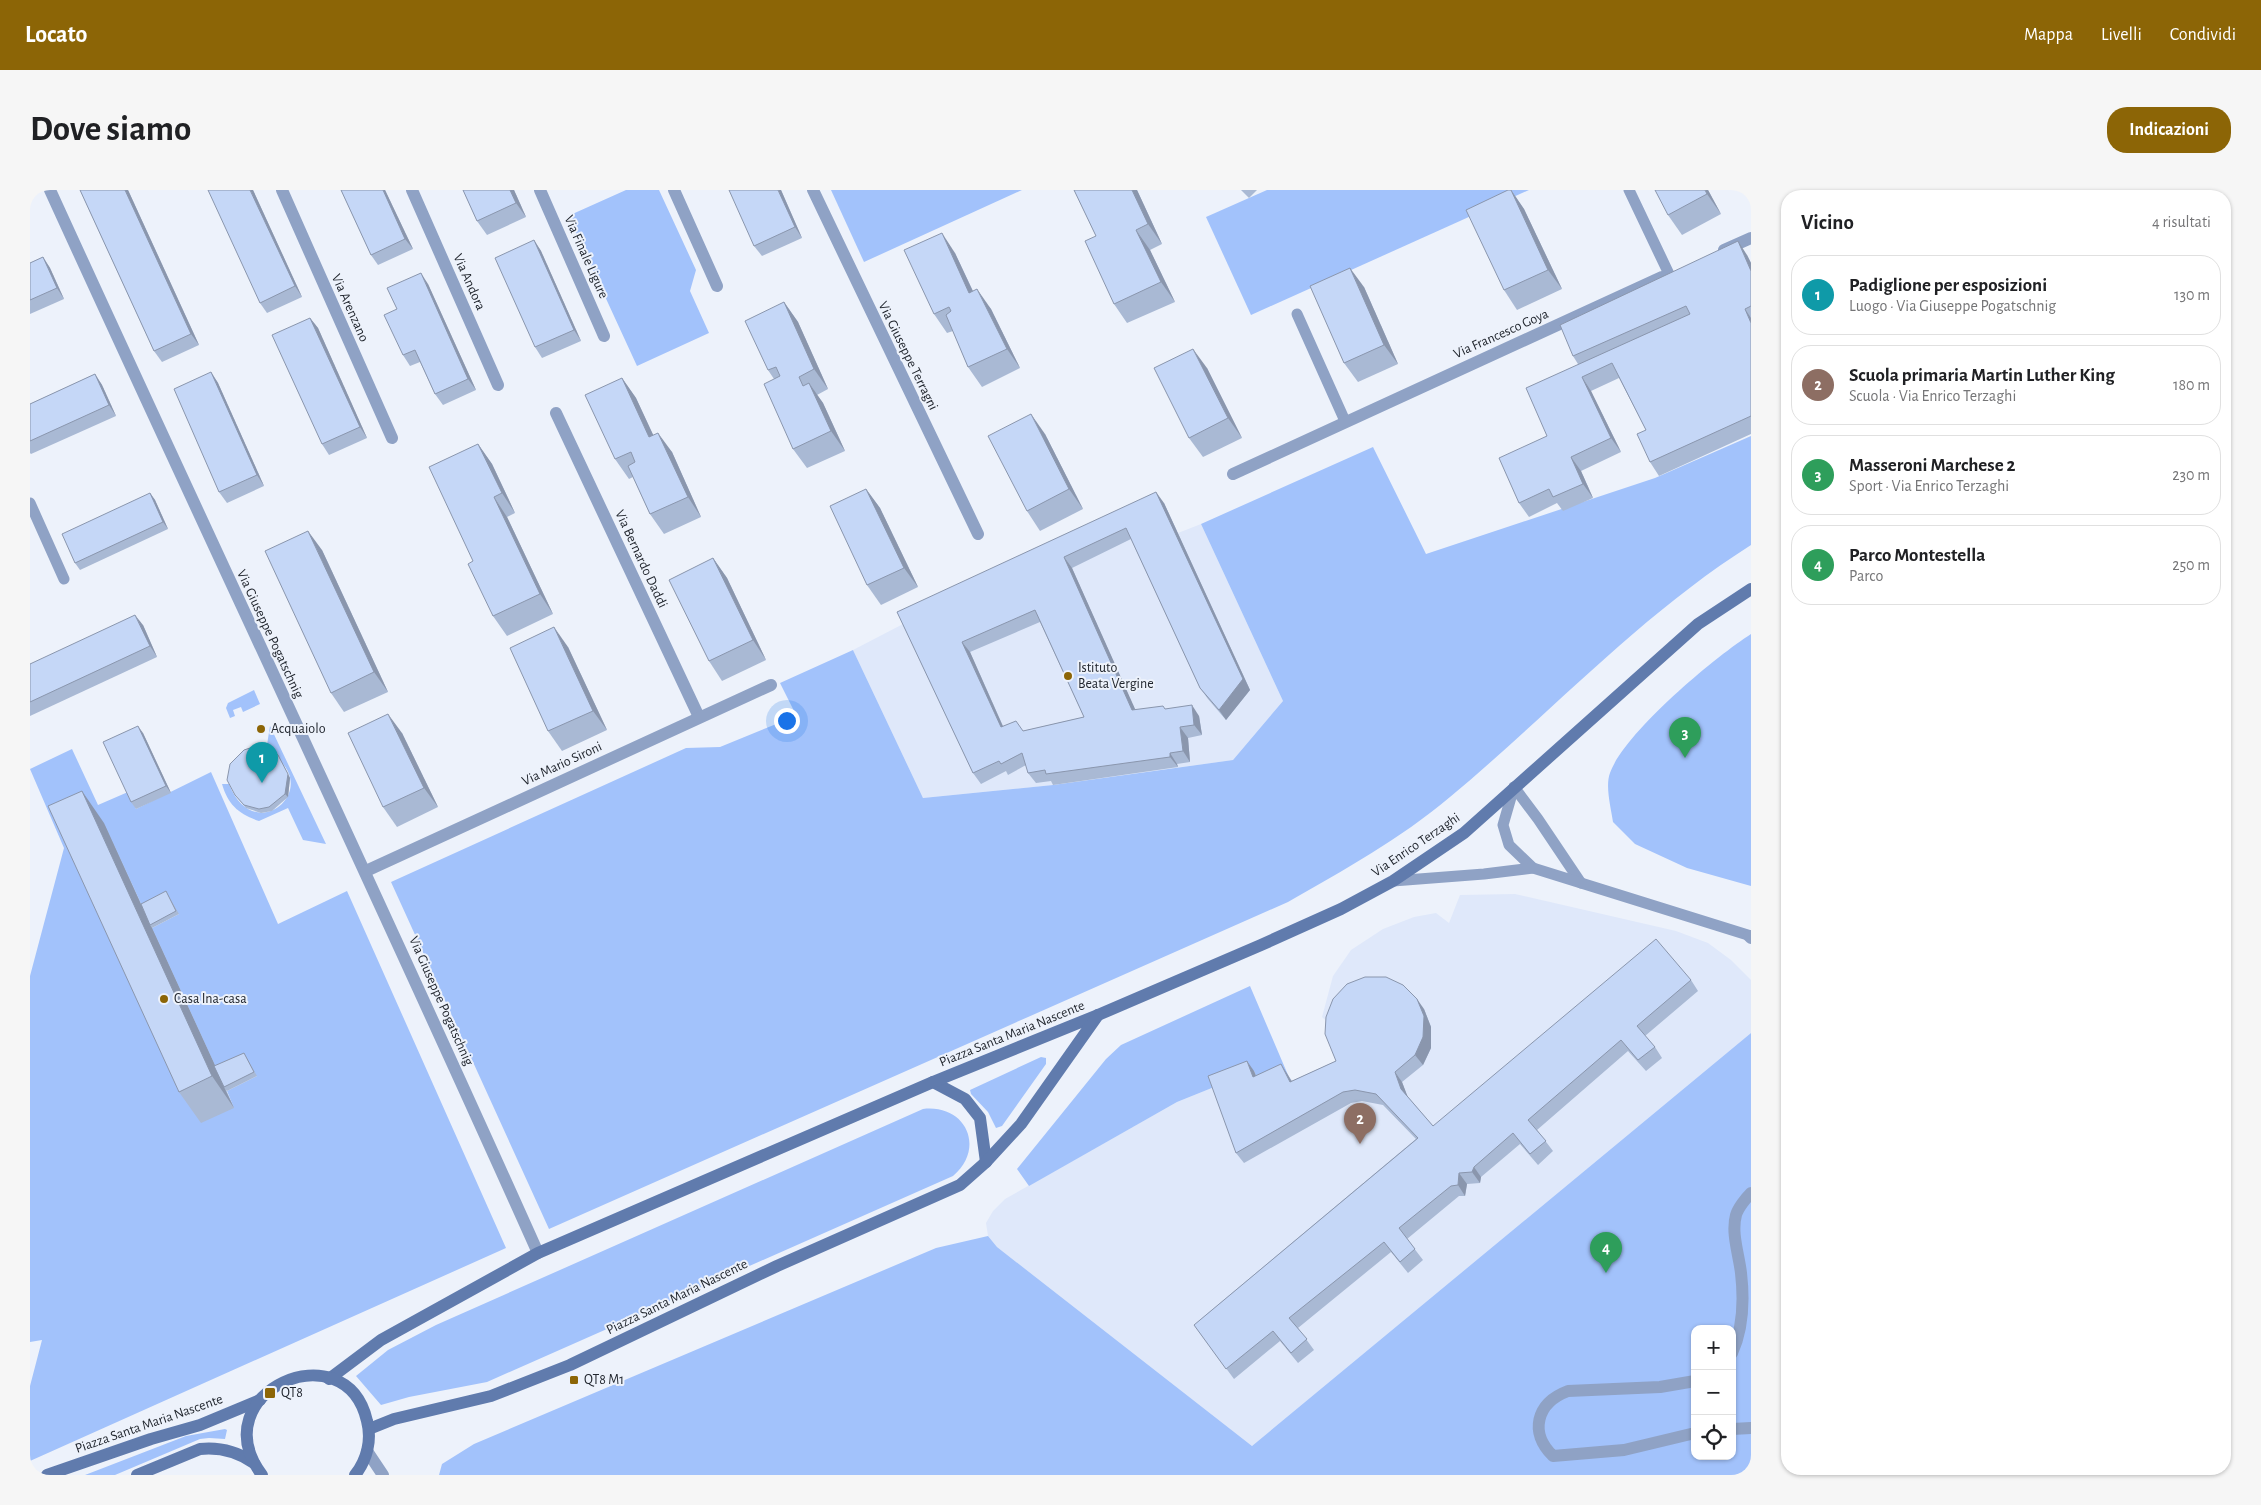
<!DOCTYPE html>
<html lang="it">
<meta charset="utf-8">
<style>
:root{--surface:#fff;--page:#f6f6f6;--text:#202124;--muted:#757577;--line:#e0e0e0;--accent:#8c6506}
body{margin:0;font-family:"Alegreya Sans",sans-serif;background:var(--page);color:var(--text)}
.controls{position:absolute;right:15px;bottom:15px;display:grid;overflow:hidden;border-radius:10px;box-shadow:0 1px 4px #0004}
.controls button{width:45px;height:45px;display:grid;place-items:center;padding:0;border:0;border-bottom:1px solid var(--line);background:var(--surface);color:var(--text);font:25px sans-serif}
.you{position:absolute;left:756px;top:530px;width:18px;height:18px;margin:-12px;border:4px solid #fff;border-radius:50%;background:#1a73e8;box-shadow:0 0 0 8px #1a73e833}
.badge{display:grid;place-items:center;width:32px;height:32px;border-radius:50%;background:var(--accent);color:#fff;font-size:16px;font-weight:700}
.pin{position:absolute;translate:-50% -41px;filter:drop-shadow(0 1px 2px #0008)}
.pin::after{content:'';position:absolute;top:26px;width:18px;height:15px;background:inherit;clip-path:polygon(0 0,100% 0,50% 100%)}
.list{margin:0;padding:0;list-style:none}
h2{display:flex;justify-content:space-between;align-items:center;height:65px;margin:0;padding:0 20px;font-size:21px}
h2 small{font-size:16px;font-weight:400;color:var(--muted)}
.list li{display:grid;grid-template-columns:32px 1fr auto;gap:15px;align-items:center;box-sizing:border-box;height:80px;margin:0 10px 10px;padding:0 10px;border:1px solid var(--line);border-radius:20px}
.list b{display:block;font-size:19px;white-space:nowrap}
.list p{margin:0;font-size:16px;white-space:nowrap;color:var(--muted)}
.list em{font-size:16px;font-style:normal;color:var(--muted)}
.icon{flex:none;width:28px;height:28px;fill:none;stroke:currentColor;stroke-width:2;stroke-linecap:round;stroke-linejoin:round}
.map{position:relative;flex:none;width:1721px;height:1285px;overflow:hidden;border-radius:20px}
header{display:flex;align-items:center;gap:30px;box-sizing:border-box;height:70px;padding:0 25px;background:var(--accent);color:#fff}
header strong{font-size:24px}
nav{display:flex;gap:28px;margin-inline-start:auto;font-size:18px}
.intro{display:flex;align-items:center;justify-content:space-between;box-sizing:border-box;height:120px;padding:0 30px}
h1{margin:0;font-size:35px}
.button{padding:12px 22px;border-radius:20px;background:var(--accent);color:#fff;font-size:18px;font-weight:700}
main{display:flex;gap:30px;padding:0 30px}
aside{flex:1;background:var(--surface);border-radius:20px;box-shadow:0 1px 4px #0004}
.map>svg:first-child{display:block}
.built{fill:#dfe8fa}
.green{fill:#a2c2fb;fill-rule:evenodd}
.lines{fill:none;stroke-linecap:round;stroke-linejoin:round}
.lane{stroke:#8fa2c5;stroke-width:11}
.street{stroke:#8fa2c5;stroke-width:12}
.secondary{stroke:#607bad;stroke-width:12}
.wall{fill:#a9b9d4;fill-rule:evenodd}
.shaded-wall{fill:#8a96ad}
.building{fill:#c5d7f7;stroke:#8a96ad;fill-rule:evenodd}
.poi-dot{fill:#8c6506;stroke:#edf2fb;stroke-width:2}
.labels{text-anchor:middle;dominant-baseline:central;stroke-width:4;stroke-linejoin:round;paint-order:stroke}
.street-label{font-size:14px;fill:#22272f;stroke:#edf2fb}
.poi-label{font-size:14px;fill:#22272f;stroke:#edf2fb;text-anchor:start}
</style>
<header>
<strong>Locato</strong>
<nav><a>Mappa</a><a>Livelli</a><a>Condividi</a></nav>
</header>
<div class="intro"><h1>Dove siamo</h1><a class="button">Indicazioni</a></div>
<main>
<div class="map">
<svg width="1721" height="1285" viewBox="0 0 1721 1285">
<rect width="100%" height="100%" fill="#edf2fb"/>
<g class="built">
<polygon points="1134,313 1148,343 1171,334 1253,511 1203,570 1023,595 893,608 823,460 875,433"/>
<polygon points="1485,704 1646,741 1678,753 1701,770 1721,790 1721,843 1222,1256 967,1057 958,1046 956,1033 963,1021 975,1009 1147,912 1224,881 1230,897 1258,885 1267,902 1314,882 1303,837 1292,827 1303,786 1321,760 1353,739 1384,727 1406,723 1419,733 1430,705"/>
</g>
<g class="green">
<polygon points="596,0 629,0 666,80 660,101 679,143 607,176 538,26"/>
<polygon points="801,0 992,0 834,72"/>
<polygon points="1237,0 1499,0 1221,125 1176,27"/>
<path d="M1721 246V355C1609 426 1521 523 1420 607 1370 649 1314 680 1258 712L519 1039 361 692 656 558 690 557 761 528 764 521 750 493 823 460 893 608 1023 595 1203 570 1253 511 1171 334 1343 257 1396 364 1625 288Z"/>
<path d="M1721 444V696L1657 678 1605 654 1583 632C1581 618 1575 596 1580 583 1594 543 1685 467 1721 444Z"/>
<polygon points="224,500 230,514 213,522 211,517 203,520 205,526 200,528 196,518 198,513"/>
<path d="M240 536 296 654 273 650 258 618 229 631C209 624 198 615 192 594H199C225 661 299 594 236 561Z"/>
<path d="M42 559 68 615 98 602 106 619 181 582 248 734 317 701 476 1058 0 1271V1196L12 1150 0 1152V786L34 658 0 579ZM74 633 113 718 149 724 122 738 187 880 227 886 197 901 204 918Z"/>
<polygon points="1220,796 1258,885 1230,897 1224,881 1147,912 999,996 987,979 1076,869 1091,855"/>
<path d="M1721 843V1285H409L412 1274 444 1254 906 1058 958 1046 967 1057 1222 1256ZM1665 1139H1702V1266H1665Z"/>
<polygon points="1011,867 1016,868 1016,874 972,936 966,938 958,922 941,904 940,900"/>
<path d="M893 919C936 914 956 958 923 986L457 1192 379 1207 351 1215 326 1186 358 1160 406 1135Z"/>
<polygon points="195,1239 197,1240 195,1249 179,1248 170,1249 85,1285 55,1285 156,1246"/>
</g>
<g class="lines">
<g class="lane">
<polyline points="1599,0 1639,84"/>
<polyline points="1267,124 1315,231"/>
<polyline points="0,313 34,389"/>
<polyline points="1484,597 1508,629 1551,693"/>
<polyline points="1484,597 1473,635 1479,655 1503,678"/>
<polyline points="1363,691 1454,684 1503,678 1721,746"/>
</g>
<g class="street">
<path d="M20 0C182 355 349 707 508 1063"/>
<polyline points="252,0 362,248"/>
<polyline points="382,0 468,195"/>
<polyline points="510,0 574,146"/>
<polyline points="644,0 687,96"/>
<polyline points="783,0 948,344"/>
<polyline points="0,1 2,0"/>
<polyline points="1694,60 1721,48"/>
<polyline points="526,223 669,527"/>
<polyline points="1203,284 1632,87"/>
<polyline points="336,681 741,495"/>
<polyline points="1719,746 1721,748"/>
<path d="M1702 1163C1713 1139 1714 1109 1711 1083 1709 1065 1701 1043 1706 1025 1708 1018 1716 1008 1721 1003"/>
<path d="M1665 1191 1630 1197 1538 1201C1506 1213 1499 1243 1523 1266L1594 1260 1665 1243"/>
<polyline points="1702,1239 1721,1238"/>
<polyline points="337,1261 353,1285"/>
</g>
<g class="secondary">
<polyline points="903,892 935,909 950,928 956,972"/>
<polyline points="299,1189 351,1150 508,1063 903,892 1068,825 1231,755 1311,719 1363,691 1434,643 1668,434 1721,399"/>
<polyline points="339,1239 364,1229 461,1206 540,1175 747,1076 930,995 956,972 991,934 1068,825"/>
<polyline points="17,1285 121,1249 170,1235 230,1210"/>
<path d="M107 1285 170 1259C189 1257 208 1262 224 1273"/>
<path d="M232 1285C170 1202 316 1139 337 1231 342 1250 337 1270 325 1285"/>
</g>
</g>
<g class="wall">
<polygon points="50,0 98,0 169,155 132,172 124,161"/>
<polygon points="223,0 272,107 237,123 230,113"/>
<polygon points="311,0 355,0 383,59 348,75 341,65"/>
<polygon points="433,0 484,0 496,27 457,45 447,31"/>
<polygon points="751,0 772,48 732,66 724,56"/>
<polygon points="1044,0 1107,0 1132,54 1120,60 1145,112 1097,133 1084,114 1066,46"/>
<polygon points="1211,0 1227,0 1219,8"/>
<polygon points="1481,0 1494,19 1532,99 1487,120 1474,100"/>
<polygon points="1678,0 1691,24 1652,45 1638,25"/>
<polygon points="504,50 511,61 551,151 512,168 505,157"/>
<polygon points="925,63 943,101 961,119 990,178 952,197 938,177 923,141 917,143 904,124"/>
<polygon points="1717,65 1721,73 1721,244 1629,286 1620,272 1616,240 1589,188 1561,201 1591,262 1551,281 1563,308 1533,321 1527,313 1499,327 1489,313 1548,174 1543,166"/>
<polygon points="13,67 20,78 34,109 0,124 0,73"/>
<polygon points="398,94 446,200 413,215 405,204 390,172 380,176 373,165 367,119"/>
<polygon points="1334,97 1368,174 1328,192 1314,173"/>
<polygon points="754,112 768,132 798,199 787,205 793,213 815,261 777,278 763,259 744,189 738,180"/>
<polygon points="280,128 288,138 337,248 299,265 292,254"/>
<polygon points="1177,178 1212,248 1173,267 1159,248"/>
<polygon points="181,182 188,193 234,296 197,313 189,302"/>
<polygon points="65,184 72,195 86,226 1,264 0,263 0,214"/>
<polygon points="592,188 606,208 623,245 642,262 671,327 634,344 620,324 603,287 599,289 585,269"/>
<polygon points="1015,244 1053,319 1010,341 997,321"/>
<polygon points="448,254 462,274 485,323 477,327 523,424 477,446 463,426 443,371"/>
<polygon points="836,299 850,318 888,397 851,415 837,395"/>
<polygon points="120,303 125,310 138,339 50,380 45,373"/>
<path d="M1134 313 1220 500 1196 530 1178 509 1170 498 1101 349 1042 378 1105 520 1135 519 1169 526 1172 545 1158 548 1160 572 1147 574 1148 577 1023 595 1021 591 1006 593 998 583 996 575 978 585 976 581 951 594 943 583 867 422ZM1010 432 1054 527 993 541 973 536 940 462Z"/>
<polygon points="292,360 358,502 314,522 301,503"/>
<polygon points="683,368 697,388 736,470 692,491 679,471"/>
<polygon points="113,435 127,467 0,526 0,474"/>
<polygon points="538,457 577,540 532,561 518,541"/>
<polygon points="113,543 141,603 106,619 101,612"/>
<polygon points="372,543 408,617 367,637 353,617"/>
<polygon points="248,565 260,588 258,607 242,621 231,623 216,618 205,605"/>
<polygon points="74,633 111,714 138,705 149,724 122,738 185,876 214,863 227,886 197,901 196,900 204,918 171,933 149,902"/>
<polygon points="1661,790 1668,801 1615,846 1625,857 1632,868 1616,881 1598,861 1507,940 1523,961 1508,975 1490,954 1451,987 1450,993 1437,994 1435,1006 1429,1006 1377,1049 1393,1070 1378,1083 1361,1062 1268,1138 1284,1160 1268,1173 1250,1151 1204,1189 1164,1135 1386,949 1353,915 1332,911 1321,913 1214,973 1206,963 1224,881 1226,885 1258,885 1262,891 1306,871 1394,819 1401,837 1401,858 1393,875 1372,892 1377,906 1403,936"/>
</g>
<g class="shaded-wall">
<polygon points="95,0 98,0 169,155 161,144"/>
<polygon points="220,0 223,0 272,107 265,96"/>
<polygon points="353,0 355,0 383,59 375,49"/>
<polygon points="480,0 484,0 496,27 486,13"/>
<polygon points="748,0 751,0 772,48 765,37"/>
<polygon points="1102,0 1107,0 1132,54 1118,34"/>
<polygon points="1481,0 1494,19 1532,99 1518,80"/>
<polygon points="1675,0 1678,0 1691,24 1677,4"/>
<polygon points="1106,40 1120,60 1145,112 1131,92"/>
<polygon points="912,43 925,63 953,123 939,103"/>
<polygon points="504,50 511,61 551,151 544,140"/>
<polygon points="1708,51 1717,65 1721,73 1721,81"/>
<polygon points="13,67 20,78 34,109 27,98"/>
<polygon points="1320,78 1334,97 1368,174 1354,155"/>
<polygon points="391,83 398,94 446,200 438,189"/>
<polygon points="947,99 961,119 990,178 977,159"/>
<polygon points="754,112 768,132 798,199 784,179"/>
<polygon points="1715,119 1721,128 1721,133"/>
<polygon points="280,128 288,138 337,248 330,237"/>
<polygon points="1163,159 1177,178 1212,248 1198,228"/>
<polygon points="181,182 188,193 234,296 227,285"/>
<polygon points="65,184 72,195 86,226 79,215"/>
<polygon points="1552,187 1561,201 1591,262 1581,248"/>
<polygon points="592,188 606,208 633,266 619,247"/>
<polygon points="779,193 793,213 815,261 801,241"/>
<polygon points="1001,224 1015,244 1053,319 1039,299"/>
<polygon points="628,243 642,262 671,327 658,307"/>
<polygon points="448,254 462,274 485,323 472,303"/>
<polygon points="1541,267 1551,281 1563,308 1553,294"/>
<polygon points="836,299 850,318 888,397 874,378"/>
<polygon points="1126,302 1134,313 1220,500 1196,530 1189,520"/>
<polygon points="120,303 125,310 138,339 133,332"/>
<polygon points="464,307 477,327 523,424 510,404"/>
<polygon points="278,341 292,360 358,502 344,482"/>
<polygon points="1034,367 1042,378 1110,530 1102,520"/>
<polygon points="683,368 697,388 736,470 723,450"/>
<polygon points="105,425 113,435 127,467 120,456"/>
<polygon points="524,437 538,457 577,540 563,521"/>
<polygon points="932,452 940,462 978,548 971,537"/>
<polygon points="1162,515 1169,526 1172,545 1164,535"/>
<polygon points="358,524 372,543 408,617 394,598"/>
<polygon points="108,536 113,543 141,603 136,596"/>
<polygon points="1150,537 1158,548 1160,572 1153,561"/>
<polygon points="1140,563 1147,574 1148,577 1140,567"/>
<polygon points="248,565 260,588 258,607 255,604"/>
<polygon points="52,601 74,633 120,734 120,735 122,738 195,897 194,897 204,918 182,886"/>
<polygon points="1387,809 1394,819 1401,837 1401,858 1393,875 1385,865"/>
<polygon points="1217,871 1224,881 1230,897 1223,887"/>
<polygon points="1251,874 1258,885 1267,902 1260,892"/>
<polygon points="1365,882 1372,892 1379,910 1371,899"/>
<polygon points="1444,977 1451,987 1450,993 1442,982"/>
<polygon points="1429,983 1437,994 1435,1006 1428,995"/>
</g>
<g class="building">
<polygon points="50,0 95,0 161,144 124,161"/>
<polygon points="178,0 220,0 265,96 230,113"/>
<polygon points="311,0 353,0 375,49 341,65"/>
<polygon points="433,0 480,0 486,13 447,31"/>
<polygon points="699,0 748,0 765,37 724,56"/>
<polygon points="1044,0 1102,0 1118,34 1106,40 1131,92 1084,114 1055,51 1066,46"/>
<polygon points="1478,0 1481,0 1518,80 1474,100 1436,20"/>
<polygon points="1625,0 1675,0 1677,4 1638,25"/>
<polygon points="912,43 939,103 947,99 977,159 938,177 916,125 921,121 919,117 904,124 874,60"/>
<polygon points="504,50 544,140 505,157 465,68"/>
<polygon points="1708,51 1721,81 1721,116 1715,119 1721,133 1721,226 1620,272 1607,244 1616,240 1582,173 1552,187 1581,248 1541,267 1553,294 1523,307 1519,299 1489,313 1469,268 1517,246 1496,198 1660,124 1656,116 1543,166 1530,135"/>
<polygon points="13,67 27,98 0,110 0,73"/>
<polygon points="1320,78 1354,155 1314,173 1280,96"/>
<polygon points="391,83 438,189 405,204 385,160 373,165 354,125 367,119 357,98"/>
<polygon points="754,112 784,179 769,187 773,196 779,193 801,241 763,259 734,194 750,186 746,177 738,180 715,131"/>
<polygon points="280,128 330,237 292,254 242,145"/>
<polygon points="1163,159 1198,228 1159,248 1124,178"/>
<polygon points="181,182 227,285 189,302 144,199"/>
<polygon points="65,184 79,215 0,251 0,214"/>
<polygon points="592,188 619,247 628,243 658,307 620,324 598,276 605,272 601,262 585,269 555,205"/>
<polygon points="1001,224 1039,299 997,321 958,246"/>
<polygon points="448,254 472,303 464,307 510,404 463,426 438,374 443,371 399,277"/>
<polygon points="836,299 874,378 837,395 800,316"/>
<path d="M1126 302 1213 489 1189 520 1170 498 1096 338 1034 367 1102 520 1133 516 1135 519 1162 515 1164 535 1150 537 1153 561 1140 563V567L1016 584 1015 580 998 583 992 563 971 574 969 571 943 583 867 422ZM1005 420 1054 527 993 541 986 531 971 537 932 452Z"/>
<polygon points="120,303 133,332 45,373 32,344"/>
<polygon points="278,341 344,482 301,503 235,361"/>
<polygon points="683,368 723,450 679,471 639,390"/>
<polygon points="105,425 120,456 0,512 0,474"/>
<polygon points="524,437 563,521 518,541 480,458"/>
<polygon points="358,524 394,598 353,617 318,543"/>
<polygon points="108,536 136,596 101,612 73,552"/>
<polygon points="223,557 243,560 248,565 258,584 255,604 239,617 229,619 214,615 205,605 197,590 200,574 214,560"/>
<polygon points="52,601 182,886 149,902 18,616"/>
<polygon points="136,701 146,721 120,735 111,714"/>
<polygon points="1626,749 1661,790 1607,836 1625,857 1608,870 1591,850 1498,930 1516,951 1500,964 1483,943 1444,977 1442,982 1429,983 1428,995 1421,996 1369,1038 1385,1059 1370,1072 1354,1052 1259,1128 1277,1149 1261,1163 1243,1141 1196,1179 1164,1135 1388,948 1346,904 1325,900 1313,902 1206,963 1178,886 1217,871 1223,887 1251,874 1260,892 1306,871 1295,844 1296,827 1303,809 1317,794 1335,787 1356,787 1373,795 1387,809 1394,826 1393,847 1385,865 1365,882 1371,899 1403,936"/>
<polygon points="214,863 224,882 194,897 184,876"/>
</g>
<g class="poi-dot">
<circle cx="1038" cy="486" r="5"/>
<circle cx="231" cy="539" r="5"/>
<circle cx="134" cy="809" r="5"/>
<rect x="539" y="1185" width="10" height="10" rx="2.5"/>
<rect x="234" y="1197" width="12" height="12" rx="2.5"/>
</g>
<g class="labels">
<g class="street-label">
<text transform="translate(556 67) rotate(66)">Via Finale Ligure</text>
<text transform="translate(439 92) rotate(66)">Via Andora</text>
<text transform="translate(320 118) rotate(66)">Via Arenzano</text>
<text transform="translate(1471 144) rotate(-24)">Via Francesco Goya</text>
<text transform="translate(878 166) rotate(64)">Via Giuseppe Terragni</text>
<text transform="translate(611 369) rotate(65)">Via Bernardo Daddi</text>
<text transform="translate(240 444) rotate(65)">Via Giuseppe Pogatschnig</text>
<text transform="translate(532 574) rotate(-25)">Via Mario Sironi</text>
<text transform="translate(1386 655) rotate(-34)">Via Enrico Terzaghi</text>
<text transform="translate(411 811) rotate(66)">Via Giuseppe Pogatschnig</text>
<text transform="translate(982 844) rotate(-22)">Piazza Santa Maria Nascente</text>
<text transform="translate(647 1107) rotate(-26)">Piazza Santa Maria Nascente</text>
<text transform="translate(119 1234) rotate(-19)">Piazza Santa Maria Nascente</text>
</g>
<g class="poi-label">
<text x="1048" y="478">Istituto<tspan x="1048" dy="16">Beata Vergine</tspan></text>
<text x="241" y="539">Acquaiolo</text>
<text x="144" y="809">Casa Ina-casa</text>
<text x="554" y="1190">QT8 M1</text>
<text x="251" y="1203">QT8</text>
</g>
</g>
</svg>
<div class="controls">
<button>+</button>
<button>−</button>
<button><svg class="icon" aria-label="locate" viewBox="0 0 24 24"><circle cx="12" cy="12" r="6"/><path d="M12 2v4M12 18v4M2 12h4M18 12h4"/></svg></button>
</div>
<div class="you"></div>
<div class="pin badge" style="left:232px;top:593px;background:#0f9aa8">1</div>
<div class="pin badge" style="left:1330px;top:954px;background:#8d6e63">2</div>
<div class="pin badge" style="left:1655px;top:568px;background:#2e9e5b">3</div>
<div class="pin badge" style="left:1576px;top:1083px;background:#2e9e5b">4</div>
</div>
<aside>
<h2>Vicino<small>4 risultati</small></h2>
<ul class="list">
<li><span class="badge" style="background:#0f9aa8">1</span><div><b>Padiglione per esposizioni</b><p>Luogo · Via Giuseppe Pogatschnig</p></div><em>130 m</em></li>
<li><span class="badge" style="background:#8d6e63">2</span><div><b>Scuola primaria Martin Luther King</b><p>Scuola · Via Enrico Terzaghi</p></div><em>180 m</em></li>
<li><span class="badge" style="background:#2e9e5b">3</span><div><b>Masseroni Marchese 2</b><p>Sport · Via Enrico Terzaghi</p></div><em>230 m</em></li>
<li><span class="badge" style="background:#2e9e5b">4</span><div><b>Parco Montestella</b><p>Parco</p></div><em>250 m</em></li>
</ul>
</aside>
</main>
